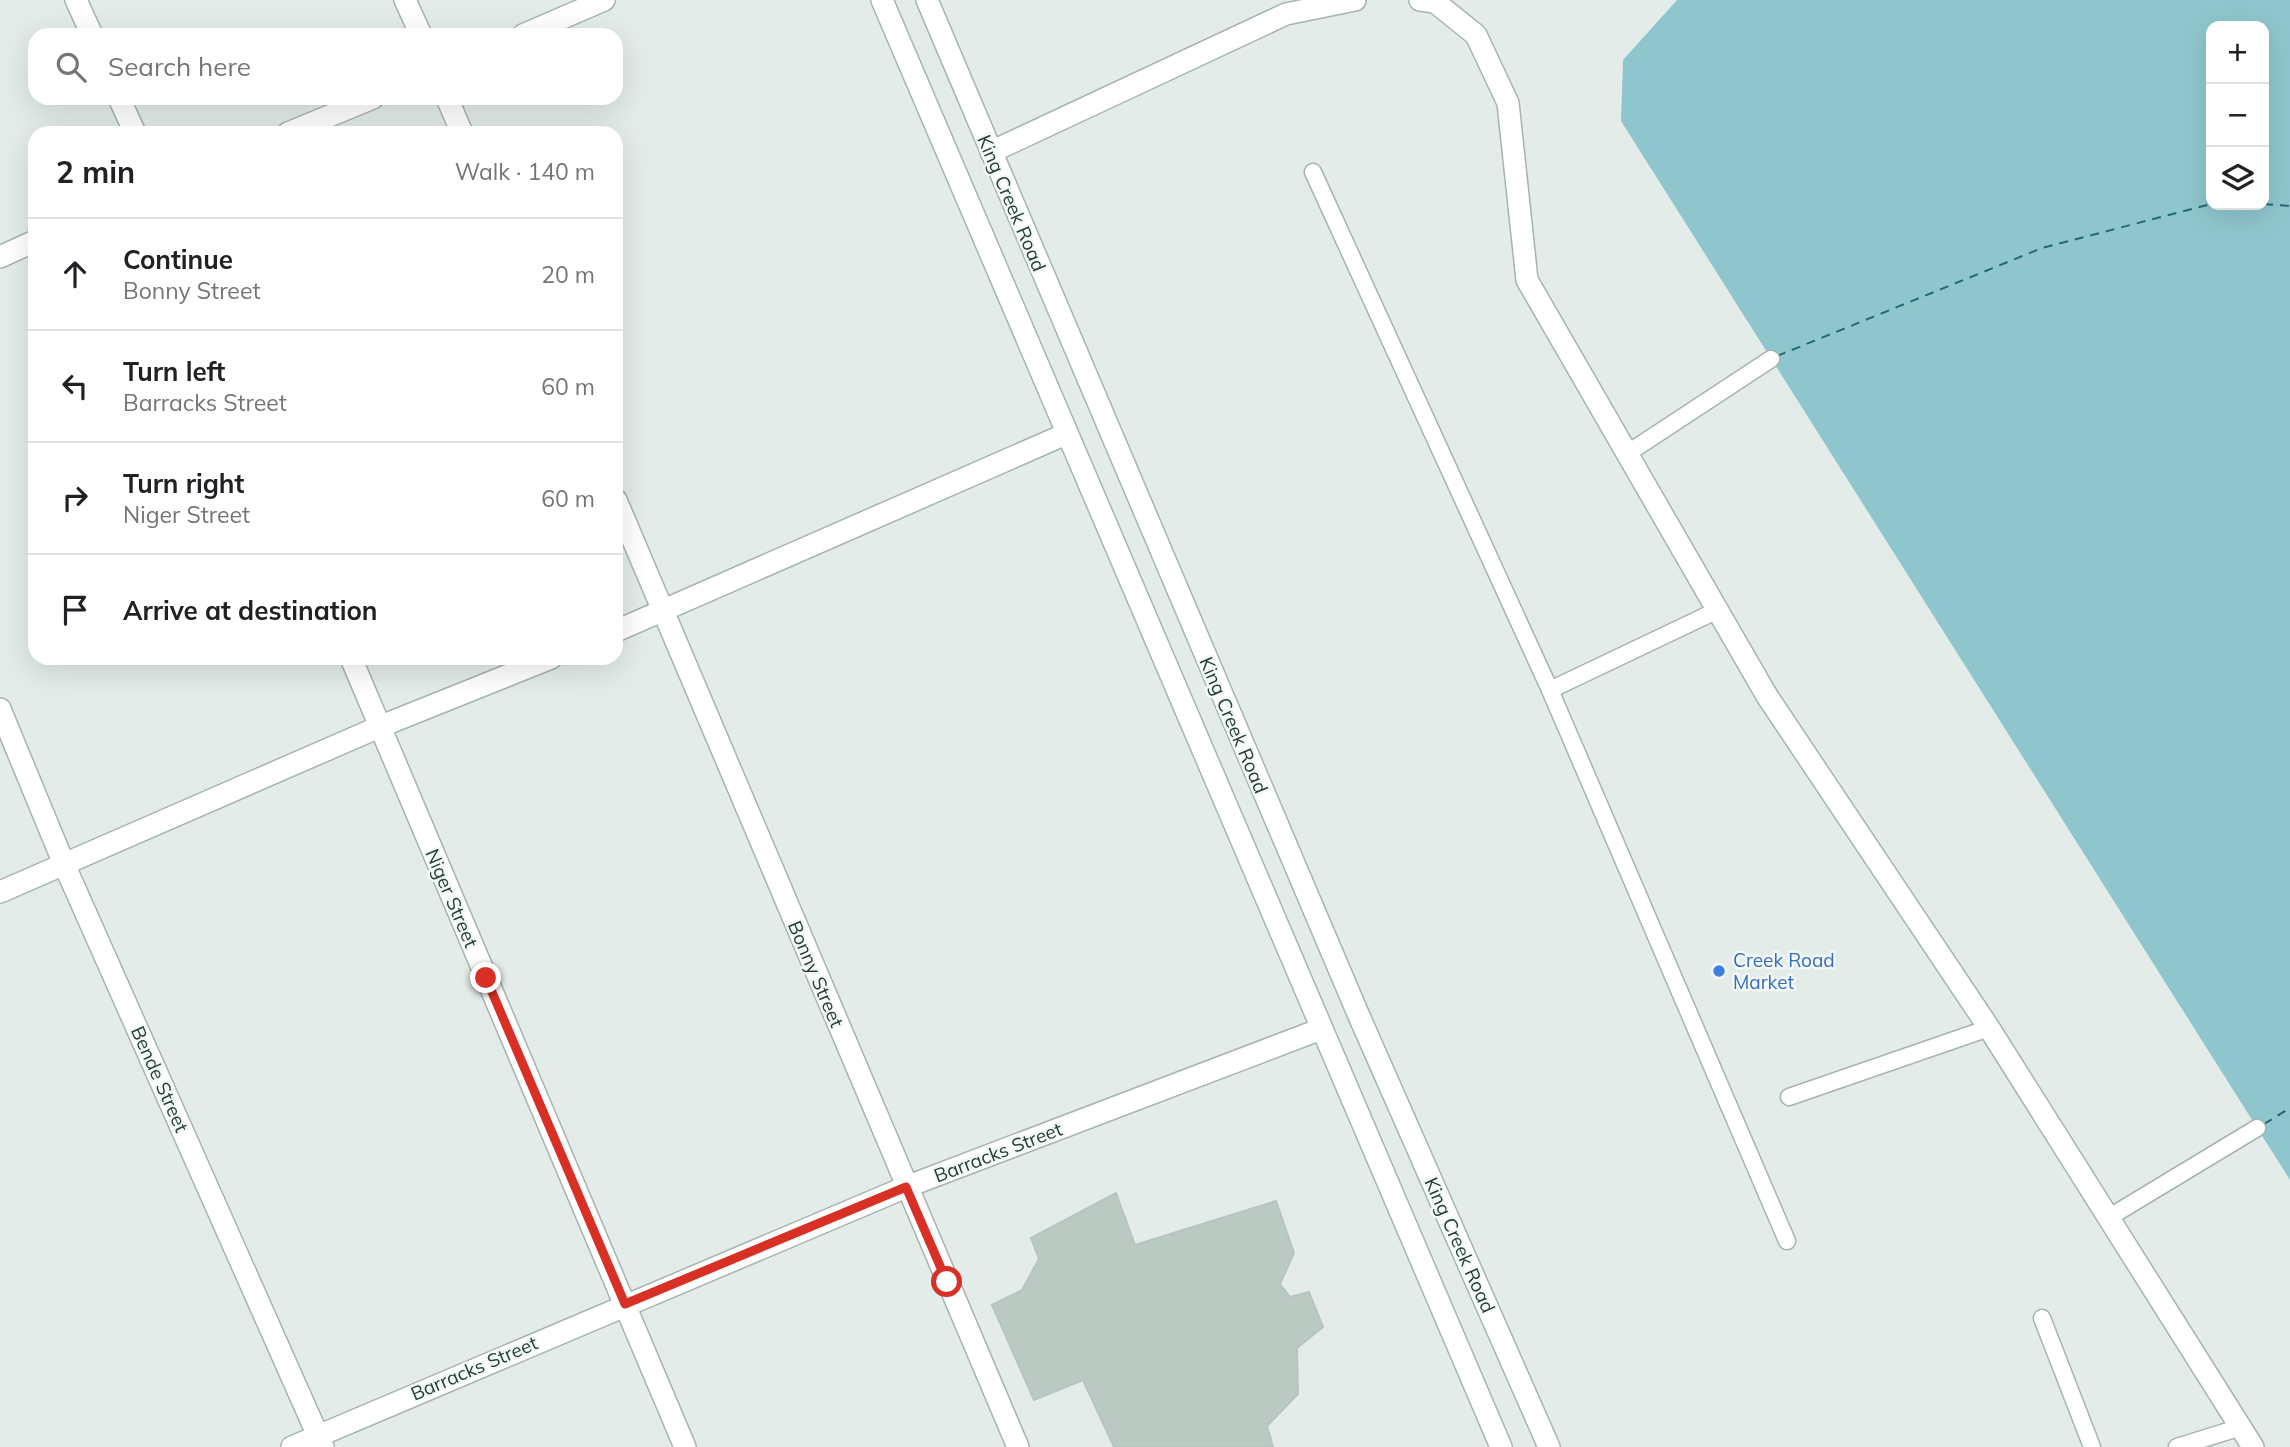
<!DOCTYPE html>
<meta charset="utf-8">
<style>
:root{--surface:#fff;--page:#f6f6f6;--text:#202124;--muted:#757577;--line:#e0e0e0}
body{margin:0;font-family:Mulish,sans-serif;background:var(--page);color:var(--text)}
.controls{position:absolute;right:21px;top:21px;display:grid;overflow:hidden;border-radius:14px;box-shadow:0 7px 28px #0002}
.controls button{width:63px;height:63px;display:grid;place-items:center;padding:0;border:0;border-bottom:2px solid var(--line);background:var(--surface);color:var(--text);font:35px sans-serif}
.stop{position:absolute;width:21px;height:21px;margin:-16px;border:5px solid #d93025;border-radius:50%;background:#fff}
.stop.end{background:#d93025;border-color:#fff;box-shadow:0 2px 7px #0008}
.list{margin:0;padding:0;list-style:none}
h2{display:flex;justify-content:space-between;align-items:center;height:91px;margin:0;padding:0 28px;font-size:30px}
h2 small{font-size:23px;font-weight:400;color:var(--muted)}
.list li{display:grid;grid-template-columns:46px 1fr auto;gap:21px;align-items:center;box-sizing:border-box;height:112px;padding:0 28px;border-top:2px solid var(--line)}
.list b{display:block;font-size:26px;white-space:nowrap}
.list p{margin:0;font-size:23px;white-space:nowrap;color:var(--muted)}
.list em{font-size:23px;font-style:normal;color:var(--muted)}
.icon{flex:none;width:38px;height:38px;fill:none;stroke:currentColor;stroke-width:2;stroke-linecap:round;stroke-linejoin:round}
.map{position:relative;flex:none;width:2290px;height:1447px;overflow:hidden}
.search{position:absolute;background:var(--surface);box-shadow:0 7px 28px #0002;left:28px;top:28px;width:595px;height:77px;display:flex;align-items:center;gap:18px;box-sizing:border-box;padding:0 24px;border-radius:21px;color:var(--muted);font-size:26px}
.panel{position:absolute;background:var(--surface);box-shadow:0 7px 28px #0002;left:28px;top:126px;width:595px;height:539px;border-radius:21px}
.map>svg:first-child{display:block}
.water{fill:#8fc6cd;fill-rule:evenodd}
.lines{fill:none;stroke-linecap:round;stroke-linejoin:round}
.ferry{stroke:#226a74;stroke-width:2;stroke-dasharray:9 7;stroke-linecap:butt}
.building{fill:#bbc9c3;stroke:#b6c5be;stroke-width:2}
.lane-casing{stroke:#a6b4af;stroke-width:19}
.street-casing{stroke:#a6b4af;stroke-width:24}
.secondary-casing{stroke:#a2b7af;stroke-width:24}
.lane{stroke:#fff;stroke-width:16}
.street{stroke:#fff;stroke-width:21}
.secondary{stroke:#fff;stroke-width:21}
.route{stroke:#d93025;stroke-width:9}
.shop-dot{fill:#3f7fe0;stroke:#f3f9f6;stroke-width:2.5}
.labels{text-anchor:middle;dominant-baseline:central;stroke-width:5;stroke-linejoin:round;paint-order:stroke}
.street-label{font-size:19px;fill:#243c35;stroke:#f3f9f6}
.shop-label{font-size:19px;fill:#366cbe;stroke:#f3f9f6;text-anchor:start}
</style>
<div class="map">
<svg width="2290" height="1447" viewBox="0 0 2290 1447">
<rect width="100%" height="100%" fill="#e3ece8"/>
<path class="water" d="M1677 0H2290V1180L1621 121 1623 60ZM2211 26H2264V205H2211Z"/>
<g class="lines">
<g class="ferry">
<polyline points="2264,204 2290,206"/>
<polyline points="1777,356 2042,248 2211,204"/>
<polyline points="2264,1124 2290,1108"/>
</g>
</g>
<polygon class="building" points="1116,1193 1135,1245 1276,1201 1294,1253 1280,1284 1290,1297 1309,1292 1323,1327 1297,1348 1298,1394 1267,1426 1273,1447 1114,1447 1083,1380 1034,1400 992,1305 1022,1290 1039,1259 1031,1238"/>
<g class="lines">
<defs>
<g id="lane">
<polyline points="1313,172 1550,690 1718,610"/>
<polyline points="1628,453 1771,359"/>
<polyline points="1550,690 1787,1241"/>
<polyline points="1789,1097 1989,1028"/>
<polyline points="2108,1218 2257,1128"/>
<polyline points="2042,1318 2092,1447"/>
<polyline points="2177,1447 2241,1427"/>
</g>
<g id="street">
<polyline points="76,0 92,35"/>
<polyline points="405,0 421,35"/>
<polyline points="1420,0 1435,2 1476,35 1508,103 1527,280 1767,696 1989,1028 2253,1447"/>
<polyline points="523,35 604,0"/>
<polyline points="119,98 135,133"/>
<polyline points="447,98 462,133"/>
<polyline points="288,133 373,98"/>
<polyline points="991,152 1286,14 1355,0"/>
<polyline points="0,257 35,241"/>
<polyline points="616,500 1018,1447"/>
<polyline points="616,631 1066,434"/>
<polyline points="351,658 685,1447"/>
<polyline points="0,709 64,864 323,1447"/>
<polyline points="0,892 379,727 551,658"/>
<polyline points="292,1447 906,1187 1321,1029"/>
</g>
<g id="secondary">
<polyline points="882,0 1501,1447"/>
<polyline points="927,0 1359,1016 1549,1447"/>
</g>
</defs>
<use href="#lane" class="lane-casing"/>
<use href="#street" class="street-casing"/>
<use href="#secondary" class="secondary-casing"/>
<use href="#lane" class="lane"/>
<use href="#street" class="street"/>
<use href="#secondary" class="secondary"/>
</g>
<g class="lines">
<polyline class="route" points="486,978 625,1304 906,1187 947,1282"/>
</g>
<circle class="shop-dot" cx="1719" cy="971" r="7"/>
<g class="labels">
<g class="street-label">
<text transform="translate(1012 203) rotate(67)">King Creek Road</text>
<text transform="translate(1234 725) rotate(67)">King Creek Road</text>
<text transform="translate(452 898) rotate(67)">Niger Street</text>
<text transform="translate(816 974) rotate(67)">Bonny Street</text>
<text transform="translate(160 1079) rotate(66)">Bende Street</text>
<text transform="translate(998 1152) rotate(-21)">Barracks Street</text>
<text transform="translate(1460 1245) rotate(66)">King Creek Road</text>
<text transform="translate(474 1368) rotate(-23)">Barracks Street</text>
</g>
<g class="shop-label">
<text x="1733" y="960">Creek Road<tspan x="1733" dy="22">Market</tspan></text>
</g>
</g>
</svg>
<div class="controls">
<button>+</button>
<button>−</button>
<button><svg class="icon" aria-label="layers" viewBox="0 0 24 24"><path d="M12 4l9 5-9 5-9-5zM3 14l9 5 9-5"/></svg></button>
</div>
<div class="stop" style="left:947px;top:1282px"></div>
<div class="stop end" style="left:486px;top:978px"></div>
<div class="search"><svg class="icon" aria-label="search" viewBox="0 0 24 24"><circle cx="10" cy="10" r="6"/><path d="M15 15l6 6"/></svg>Search here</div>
<section class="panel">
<h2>2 min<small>Walk · 140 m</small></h2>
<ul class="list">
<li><svg class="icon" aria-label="ahead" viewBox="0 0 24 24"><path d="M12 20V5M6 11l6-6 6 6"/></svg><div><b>Continue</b><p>Bonny Street</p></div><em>20 m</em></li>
<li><svg class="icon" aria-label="left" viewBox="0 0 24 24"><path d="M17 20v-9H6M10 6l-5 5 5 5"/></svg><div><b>Turn left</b><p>Barracks Street</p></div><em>60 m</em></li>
<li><svg class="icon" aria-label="right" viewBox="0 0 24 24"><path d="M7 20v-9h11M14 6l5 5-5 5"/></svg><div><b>Turn right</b><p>Niger Street</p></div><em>60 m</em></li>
<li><svg class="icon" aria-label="arrive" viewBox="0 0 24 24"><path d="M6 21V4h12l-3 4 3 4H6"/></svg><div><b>Arrive at destination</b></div></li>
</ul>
</section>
</div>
